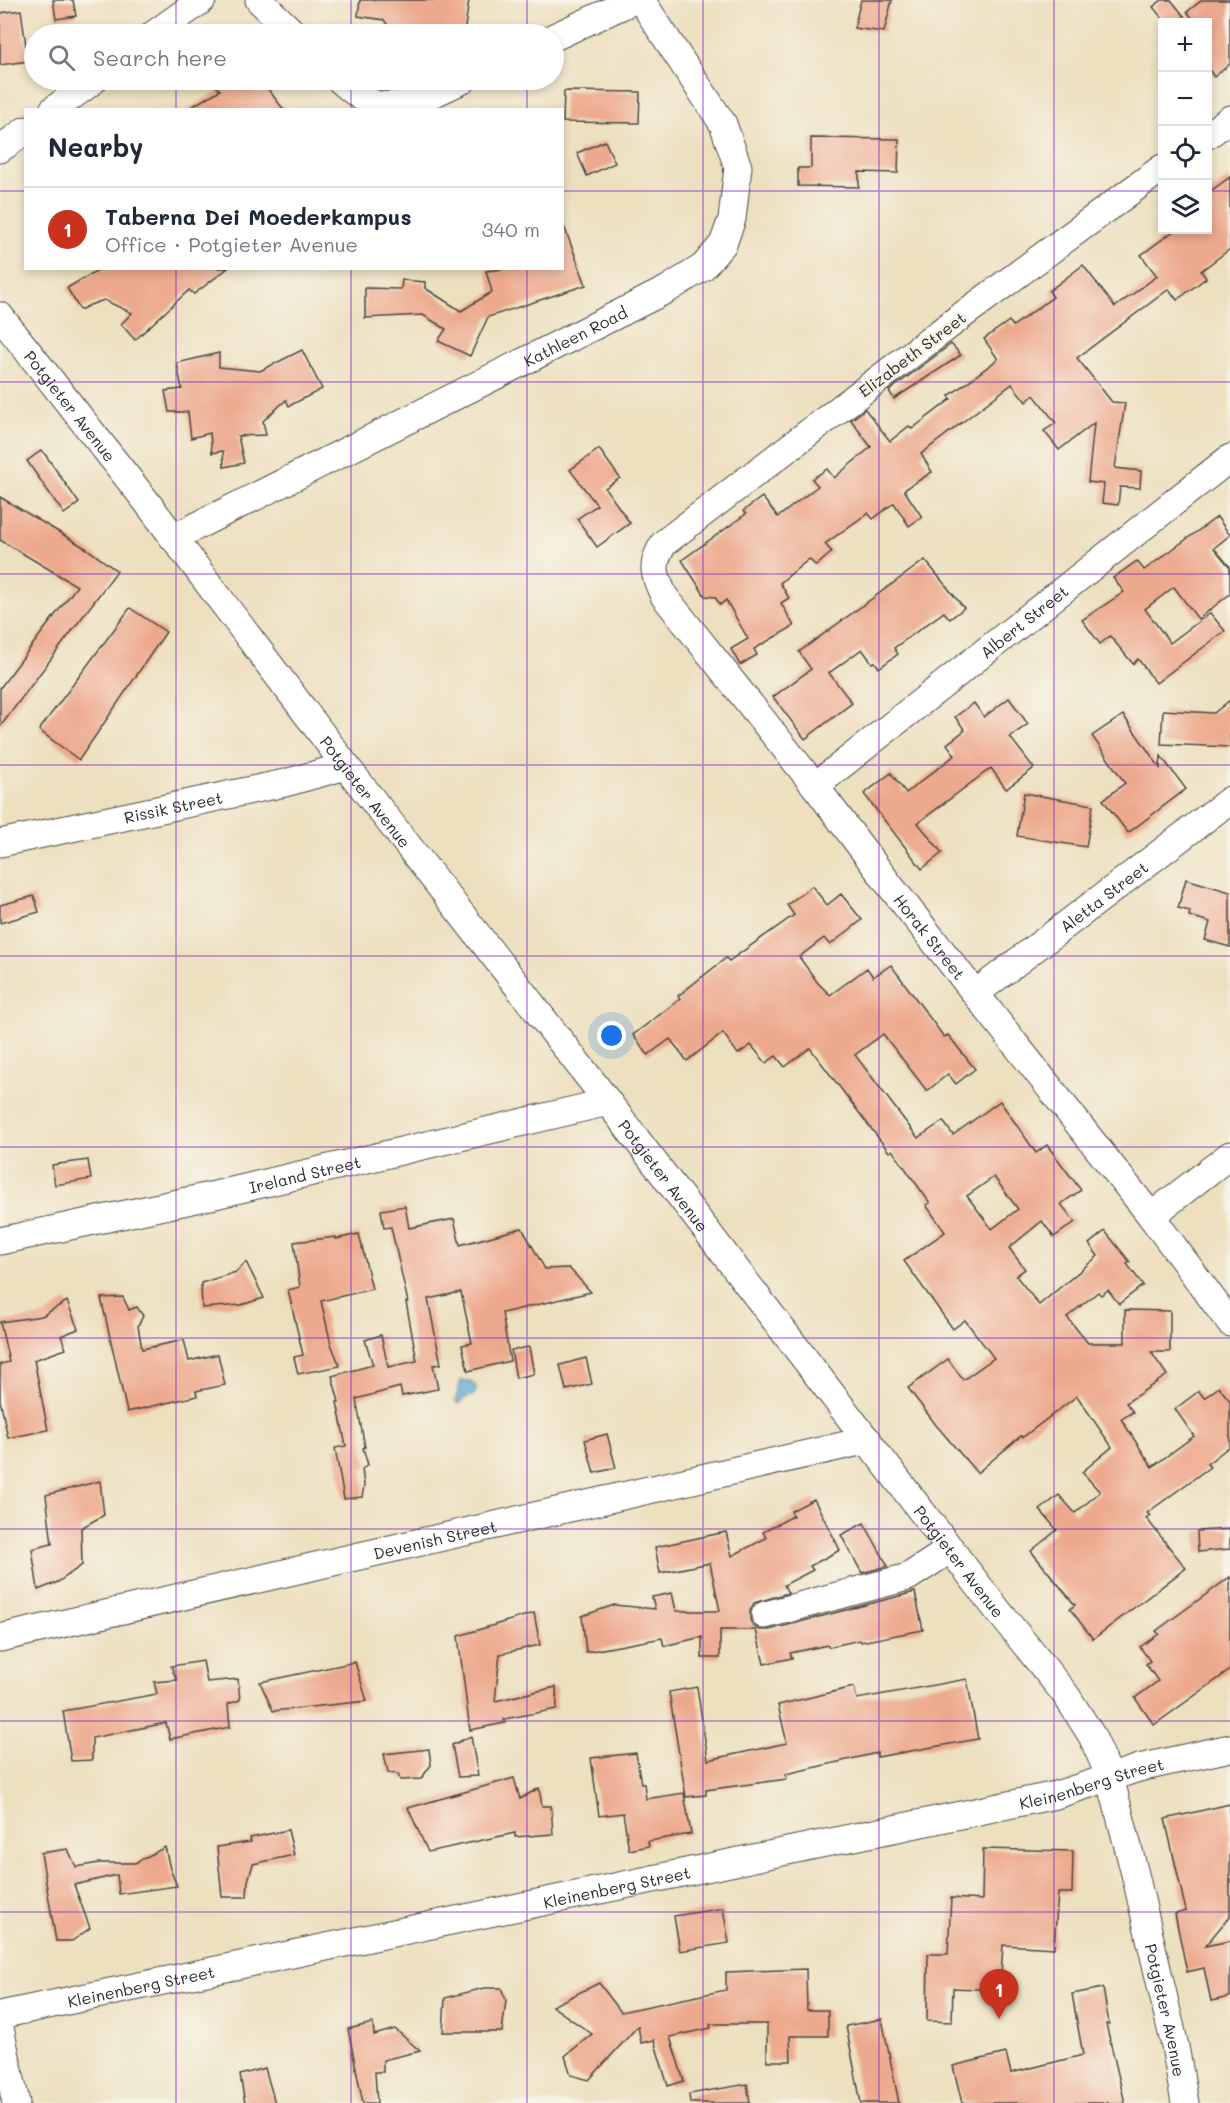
<!DOCTYPE html>
<meta charset="utf-8">
<style>
:root{--surface:#fff;--page:#f6f6f7;--text:#1f2937;--muted:#747a83;--line:#e0e1e3;--accent:#c8321e}
body{margin:0;font-family:Mali,sans-serif;background:var(--page);color:var(--text)}
.controls{position:absolute;right:18px;top:18px;display:grid;overflow:hidden;border-radius:0px;box-shadow:0 3px 9px #0003}
.controls button{width:54px;height:54px;display:grid;place-items:center;padding:0;border:0;border-bottom:2px solid var(--line);background:var(--surface);color:var(--text);font:30px sans-serif}
.you{position:absolute;left:612px;top:1036px;width:21px;height:21px;margin:-15px;border:4px solid #fff;border-radius:50%;background:#1a73e8;box-shadow:0 0 0 9px #1a73e833}
.badge{display:grid;place-items:center;width:39px;height:39px;border-radius:50%;background:var(--accent);color:#fff;font-size:20px;font-weight:700}
.pin{position:absolute;translate:-50% -50px;filter:drop-shadow(0 2px 3px #0008)}
.pin::after{content:'';position:absolute;top:32px;width:21px;height:18px;background:inherit;clip-path:polygon(0 0,100% 0,50% 100%)}
.list{margin:0;padding:0;list-style:none}
h2{display:flex;justify-content:space-between;align-items:center;height:78px;margin:0;padding:0 24px;font-size:26px}
h2 small{font-size:20px;font-weight:400;color:var(--muted)}
.list li{display:grid;grid-template-columns:39px 1fr auto;gap:18px;align-items:center;box-sizing:border-box;height:84px;padding:0 24px;border-top:2px solid var(--line)}
.list b{display:block;font-size:22px;white-space:nowrap}
.list p{margin:0;font-size:20px;white-space:nowrap;color:var(--muted)}
.list em{font-size:20px;font-style:normal;color:var(--muted)}
.icon{flex:none;width:33px;height:33px;fill:none;stroke:currentColor;stroke-width:2;stroke-linecap:round;stroke-linejoin:round}
.map{position:relative;flex:none;width:1230px;height:2103px;overflow:hidden}
.search{position:absolute;background:var(--surface);box-shadow:0 3px 9px #0003;left:24px;top:24px;width:540px;height:66px;display:flex;align-items:center;gap:15px;box-sizing:border-box;padding:0 21px;border-radius:33px;color:var(--muted);font-size:22px}
.panel{position:absolute;background:var(--surface);box-shadow:0 3px 9px #0003;left:24px;top:108px;width:540px;height:162px;border-radius:0px}
.map>svg:first-child{display:block}
.water{fill:#5ba9d4;stroke:#436a80;stroke-width:1.5}
.building{fill:#eda98d;fill-rule:evenodd}
.lines{fill:none;stroke-linecap:round;stroke-linejoin:round}
.minor-casing{stroke:#484641;stroke-width:29}
.minor{stroke:#fff;stroke-width:27}
.grid{fill:none;stroke:#7b2cbf;stroke-width:1.5;stroke-opacity:0.55}
.labels{text-anchor:middle;dominant-baseline:central;stroke-width:6;stroke-linejoin:round;paint-order:stroke}
.street-label{font-size:16px;fill:#2b2b2b;stroke:#f7f3e8}
</style>
<div class="map">
<svg width="1230" height="2103" viewBox="0 0 1230 2103">
<rect width="100%" height="100%" fill="#f7f3e8"/>
<filter id="ink" filterUnits="userSpaceOnUse"><feTurbulence type="fractalNoise" baseFrequency=".0167" numOctaves="2"/><feDisplacementMap in="SourceGraphic" scale="12" xChannelSelector="R" yChannelSelector="G"/><feConvolveMatrix kernelMatrix="1 2 1 2 8 2 1 2 1" color-interpolation-filters="sRGB"/></filter>
<filter id="wash" filterUnits="userSpaceOnUse"><feTurbulence type="fractalNoise" baseFrequency=".008" numOctaves="4" result="noise"/><feDisplacementMap in="SourceGraphic" scale="24" xChannelSelector="R" yChannelSelector="G"/><feGaussianBlur stdDeviation="1.35" result="paint"/><feColorMatrix in="noise" values="0 0 0 0 0 0 0 0 0 0 0 0 0 0 0 0 0 1.4 0 .05"/><feComposite in="paint" operator="in"/></filter>
<g filter="url(#wash)">
<rect width="100%" height="100%" fill="#ede0bf"/>
<polygon class="water" points="461,1381 470,1381 477,1388 474,1395 465,1398 458,1404 455,1401"/>
<g id="blocks">
<g class="building">
<polygon points="53,0 73,0 76,16 56,19"/>
<polygon points="360,0 469,0 464,34 438,34 390,28 384,20 358,16"/>
<polygon points="861,0 892,0 884,32 854,28"/>
<polygon points="1162,0 1171,0 1189,22 1165,22 1153,7"/>
<polygon points="1202,0 1230,0 1230,64 1214,77 1208,68 1208,22 1196,22 1187,12"/>
<polygon points="21,10 28,61 0,65 0,13"/>
<polygon points="209,80 261,80 284,110 186,110 220,90"/>
<polygon points="564,91 640,92 639,123 563,122"/>
<polygon points="811,138 899,139 898,173 859,172 859,187 798,186 798,168 811,168"/>
<polygon points="605,141 615,163 587,176 577,153"/>
<polygon points="1230,177 1230,249 1201,271 1206,278 1177,300 1169,289 1077,358 1112,402 1125,403 1115,468 1141,471 1140,488 1120,487 1118,505 1102,503 1104,484 1088,482 1094,423 1059,450 1044,431 1056,423 1034,395 1026,402 1012,384 921,454 932,472 904,490 922,517 909,526 894,503 873,519 868,513 825,544 832,552 816,566 809,559 780,583 789,598 781,603 794,626 754,649 757,655 740,665 731,649 748,639 726,600 720,605 715,597 705,596 682,560 746,514 743,511 762,497 778,517 818,486 812,479 827,469 834,478 871,447 851,420 865,409 890,441 909,426 912,429 951,399 949,396 998,359 984,339 1009,321 1013,326 1053,297 1049,291 1083,265 1115,307 1157,276 1141,255 1175,230 1208,230 1208,193"/>
<polygon points="564,226 586,285 488,317 470,356 438,341 446,329 423,315 365,318 365,288 401,289 402,280 425,282 425,288 461,311 492,292 486,271 512,268 562,268 562,227"/>
<polygon points="101,268 228,268 194,294 189,290 135,340 121,324 132,313 104,300 90,305 80,310 67,288"/>
<polygon points="951,344 961,355 894,399 889,391"/>
<polygon points="302,350 322,389 289,406 286,400 263,421 266,435 238,436 244,463 224,467 223,451 212,453 210,433 191,438 188,412 169,412 165,391 182,389 177,363 219,353 219,367 260,371"/>
<polygon points="599,449 620,478 605,488 630,523 597,547 577,519 597,505 570,470"/>
<polygon points="42,450 79,503 64,514 27,461"/>
<polygon points="0,497 87,549 117,571 0,727 0,688 77,586 0,540"/>
<polygon points="1217,517 1230,535 1214,548 1230,567 1230,594 1198,619 1174,587 1145,609 1170,643 1210,613 1225,631 1156,683 1138,659 1133,664 1110,636 1100,644 1082,620 1124,592 1113,578 1137,561 1144,570"/>
<polygon points="925,560 964,608 950,619 944,612 894,648 898,654 879,668 875,662 872,663 862,649 829,673 852,703 805,739 773,697 811,669 799,652"/>
<polygon points="130,608 166,632 79,760 39,730"/>
<polygon points="1009,698 1028,724 1010,737 1034,768 1006,789 991,768 918,823 942,853 922,869 864,794 891,773 906,793 955,755 947,744 965,730 955,717 974,703 984,717"/>
<polygon points="1230,700 1230,747 1161,744 1163,710 1214,713"/>
<polygon points="1123,715 1160,768 1161,756 1186,789 1128,833 1103,800 1125,783 1092,736"/>
<polygon points="1024,793 1093,805 1086,847 1017,836"/>
<polygon points="1186,879 1230,892 1230,947 1205,940 1210,922 1189,916 1190,911 1178,908"/>
<path d="M812 886 827 905 841 894 862 920 830 945 824 938 799 957 818 983 830 995 867 968 873 977 891 965 944 1037 948 1035 975 1069 956 1084 948 1074 927 1091 883 1034 855 1055 918 1138 943 1121 953 1135 1000 1101 1036 1153 1047 1145 1081 1190 1061 1204 1075 1222 1054 1237 1042 1221 1009 1248 1025 1269 1016 1276 1039 1305 1098 1256 1089 1244 1105 1231 1130 1262 1127 1264 1143 1285 1119 1304 1108 1290 1101 1295 1098 1292 1067 1317 1088 1343H1125V1310L1170 1311V1352H1151L1167 1375 1126 1403 1133 1412 1121 1419 1152 1467 1194 1436 1175 1409 1199 1391 1204 1398 1219 1387 1230 1401V1446L1207 1464 1210 1467 1147 1513 1150 1515 1146 1518 1186 1568 1093 1639 1070 1609 1075 1605 1031 1551 1057 1530 1040 1510 1059 1495 1075 1513 1100 1492 1082 1472 1112 1447 1077 1396 1023 1437 1021 1436 977 1473 936 1425 908 1388 948 1359 963 1380 994 1358 965 1320 953 1329 904 1261 945 1232 926 1205 930 1203 892 1150 889 1152 810 1048 785 1067 776 1056 766 1063 751 1045 738 1054 723 1033 687 1061 670 1039 648 1055 633 1035 680 999 678 996 726 958 729 961 794 915 787 905ZM994 1177 1018 1209 992 1229 967 1196Z"/>
<polygon points="34,896 39,912 0,923 0,905"/>
<polygon points="88,1160 91,1179 55,1185 52,1165"/>
<polygon points="405,1206 409,1228 454,1219 460,1245 522,1228 545,1269 569,1268 591,1292 502,1313 510,1361 468,1371 462,1345 472,1343 461,1292 428,1299 441,1364 433,1365 438,1389 402,1396 400,1387 356,1399 365,1447 363,1448 368,1465 362,1469 364,1486 362,1497 344,1499 335,1448 346,1446 337,1402 339,1402 332,1376 373,1365 365,1340 381,1335 388,1367 417,1361 406,1302 408,1302 391,1227 384,1228 381,1210"/>
<polygon points="359,1234 372,1289 321,1301 331,1344 340,1366 298,1374 294,1357 303,1355 288,1290 300,1287 294,1242 336,1237 336,1239"/>
<polygon points="246,1262 264,1298 241,1305 202,1308 201,1283 236,1272"/>
<polygon points="123,1297 129,1310 137,1307 143,1316 138,1326 142,1349 184,1340 189,1361 218,1354 225,1385 196,1391 197,1396 127,1412 101,1298"/>
<polygon points="67,1301 78,1329 61,1336 66,1349 34,1360 48,1430 8,1438 0,1400 0,1364 9,1362 0,1322 42,1316"/>
<polygon points="529,1347 534,1374 516,1378 511,1350"/>
<polygon points="586,1358 592,1384 566,1390 560,1365"/>
<polygon points="607,1434 616,1468 594,1473 585,1440"/>
<polygon points="100,1481 104,1515 81,1528 82,1565 58,1582 38,1590 32,1549 52,1544 46,1495"/>
<polygon points="814,1499 840,1550 810,1566 813,1570 784,1585 788,1593 754,1603 750,1611 750,1620 753,1626 760,1630 769,1630 915,1592 923,1630 861,1642 860,1640 828,1647 828,1645 790,1653 792,1658 764,1664 756,1630 720,1630 720,1658 702,1658 702,1637 664,1646 662,1638 586,1652 582,1616 614,1605 655,1609 652,1597 672,1593 676,1611 720,1611 710,1563 660,1573 655,1547 726,1532 732,1556 766,1538 763,1532 793,1516 791,1511"/>
<polygon points="864,1523 888,1566 862,1573 841,1535"/>
<polygon points="1230,1529 1230,1549 1198,1552 1197,1531"/>
<polygon points="1230,1577 1230,1670 1154,1725 1135,1698 1158,1681 1146,1664 1150,1661 1140,1647 1159,1634 1156,1631"/>
<polygon points="534,1613 540,1645 500,1654 495,1701 556,1687 557,1709 504,1719 505,1723 470,1730 458,1636"/>
<polygon points="203,1661 207,1682 238,1679 240,1700 228,1704 230,1727 170,1739 166,1723 92,1738 92,1760 71,1761 63,1711 157,1694 154,1682 177,1680 171,1666"/>
<polygon points="355,1662 367,1701 273,1711 260,1682"/>
<polygon points="967,1679 978,1739 877,1757 877,1753 786,1774 787,1779 706,1790 706,1795 686,1797 669,1692 697,1687 708,1760 787,1743 778,1705 854,1687 857,1699"/>
<polygon points="471,1736 478,1776 458,1777 452,1745"/>
<polygon points="429,1749 431,1765 421,1779 400,1780 398,1774 388,1773 384,1754"/>
<polygon points="636,1753 641,1784 644,1784 646,1799 684,1793 691,1834 648,1841 649,1846 629,1850 623,1813 599,1816 591,1758"/>
<polygon points="514,1778 520,1799 539,1788 542,1806 551,1806 553,1834 515,1837 515,1833 428,1852 408,1808"/>
<polygon points="1230,1804 1230,1916 1205,1946 1230,1941 1230,1997 1211,2001 1204,1968 1187,1972 1175,1914 1186,1911 1165,1819"/>
<polygon points="288,1830 294,1855 253,1864 248,1881 247,1897 222,1897 217,1847 251,1842 250,1838"/>
<polygon points="165,1847 170,1869 177,1886 119,1894 117,1875 74,1885 90,1928 72,1941 56,1941 41,1853 68,1849 76,1867 99,1863 135,1863"/>
<polygon points="983,1849 1073,1851 1072,1893 1058,1893 1054,1948 1003,1945 1000,1990 953,1988 952,2022 927,2021 928,1954 948,1954 951,1898 982,1900"/>
<polygon points="723,1908 729,1943 680,1951 674,1916"/>
<polygon points="806,1969 807,2010 828,2010 828,2036 790,2036 791,2061 767,2061 767,2024 710,2024 711,2028 670,2037 684,2081 668,2086 654,2040 641,2043 638,2026 589,2080 571,2075 565,2056 592,2034 552,2006 599,1983 621,2012 726,1990 726,1972"/>
<polygon points="484,1988 501,1988 506,2000 502,2032 443,2032 445,1998"/>
<polygon points="1103,1988 1109,2024 1106,2024 1125,2103 962,2103 953,2066 1006,2053 1011,2073 1083,2055 1072,1994"/>
<polygon points="882,2019 899,2103 861,2103 846,2026"/>
<polygon points="373,2023 374,2035 395,2029 420,2051 383,2060 383,2072 375,2072 377,2103 363,2103 348,2029"/>
<polygon points="265,2068 275,2103 245,2103 240,2075"/>
<polygon points="747,2084 750,2103 690,2103 689,2094"/>
</g>
</g>
</g>
<g filter="url(#ink)">
<use href="#blocks" fill-opacity="0" stroke="#484641" stroke-width="1.5"/>
<g class="lines">
<defs>
<g id="minor">
<polyline points="259,0 294,34"/>
<polyline points="154,34 202,0"/>
<polyline points="554,37 634,0"/>
<path d="M340 80C349 88 359 97 370 102 398 114 438 91 463 80"/>
<polyline points="53,110 94,80"/>
<polyline points="1208,135 1230,119"/>
<polyline points="0,149 26,130"/>
<path id="s1" d="M1162 168 964 314 664 543C650 565 654 574 664 596L815 786 888 883 1151 1216 1230 1323"/>
<path id="s2" d="M0 316 146 501 346 766 608 1102 991 1602 1066 1695 1092 1736 1110 1777 1136 1878 1175 2046 1185 2103"/>
<path id="s3" d="M173 538 668 289 703 267 723 244 732 219 738 167 723 124 641 0"/>
<path id="s4" d="M815 786 1230 458"/>
<path id="s5" d="M0 843 285 783 346 766"/>
<path id="s6" d="M976 993 1230 800"/>
<polyline points="1151,1216 1230,1155"/>
<path id="s7" d="M0 1241 215 1195 608 1102"/>
<polyline points="765,1615 908,1577 951,1549"/>
<path id="s8" d="M0 1638 868 1440"/>
<path id="s9" d="M0 2015 1056 1795 1139 1768 1230 1748"/>
<polyline points="0,2028 16,2103"/>
</g>
</defs>
<use href="#minor" class="minor-casing"/>
<use href="#minor" class="minor"/>
</g>
</g>
<path class="grid" d="M176 0V34M351 0V34M527 0V34M703 0V2103M879 0V2103M1054 0V2103M176 80V110M351 80V110M527 80V110M0 191H26M562 191H1162M1208 191H1230M176 268V2103M351 268V2103M527 268V2103M0 382H1230M0 574H1230M0 765H1230M0 956H1230M0 1147H1230M0 1338H1230M0 1529H1230M0 1721H1230M0 1912H1230"/>
<g class="labels">
<g class="street-label">
<text stroke="none"><textPath href="#s3" startOffset="450">Kathleen Road</textPath></text>
<text transform="translate(912 354) rotate(-37)">Elizabeth Street</text>
<text stroke="none"><textPath href="#s2" startOffset="114">Potgieter Avenue</textPath></text>
<text stroke="none"><textPath href="#s4" startOffset="266">Albert Street</textPath></text>
<text stroke="none"><textPath href="#s2" startOffset="600">Potgieter Avenue</textPath></text>
<text stroke="none"><textPath href="#s5" startOffset="177">Rissik Street</textPath></text>
<text stroke="none"><textPath href="#s6" startOffset="160">Aletta Street</textPath></text>
<text stroke="none"><textPath href="#s1" startOffset="1112">Horak Street</textPath></text>
<text stroke="none"><textPath href="#s7" startOffset="312">Ireland Street</textPath></text>
<text stroke="none"><textPath href="#s2" startOffset="1086">Potgieter Avenue</textPath></text>
<text stroke="none"><textPath href="#s8" startOffset="446">Devenish Street</textPath></text>
<text stroke="none"><textPath href="#s2" startOffset="1572">Potgieter Avenue</textPath></text>
<text stroke="none"><textPath href="#s9" startOffset="1116">Kleinenberg Street</textPath></text>
<text stroke="none"><textPath href="#s9" startOffset="630">Kleinenberg Street</textPath></text>
<text stroke="none"><textPath href="#s9" startOffset="144">Kleinenberg Street</textPath></text>
<text stroke="none"><textPath href="#s2" startOffset="2076">Potgieter Avenue</textPath></text>
</g>
</g>
</svg>
<div class="controls">
<button>+</button>
<button>−</button>
<button><svg class="icon" aria-label="locate" viewBox="0 0 24 24"><circle cx="12" cy="12" r="6"/><path d="M12 2v4M12 18v4M2 12h4M18 12h4"/></svg></button>
<button><svg class="icon" aria-label="layers" viewBox="0 0 24 24"><path d="M12 4l9 5-9 5-9-5zM3 14l9 5 9-5"/></svg></button>
</div>
<div class="you"></div>
<div class="pin badge" style="left:999px;top:2019px">1</div>
<div class="search"><svg class="icon" aria-label="search" viewBox="0 0 24 24"><circle cx="10" cy="10" r="6"/><path d="M15 15l6 6"/></svg>Search here</div>
<section class="panel">
<h2>Nearby<small></small></h2>
<ul class="list">
<li><span class="badge">1</span><div><b>Taberna Dei Moederkampus</b><p>Office · Potgieter Avenue</p></div><em>340 m</em></li>
</ul>
</section>
</div>
